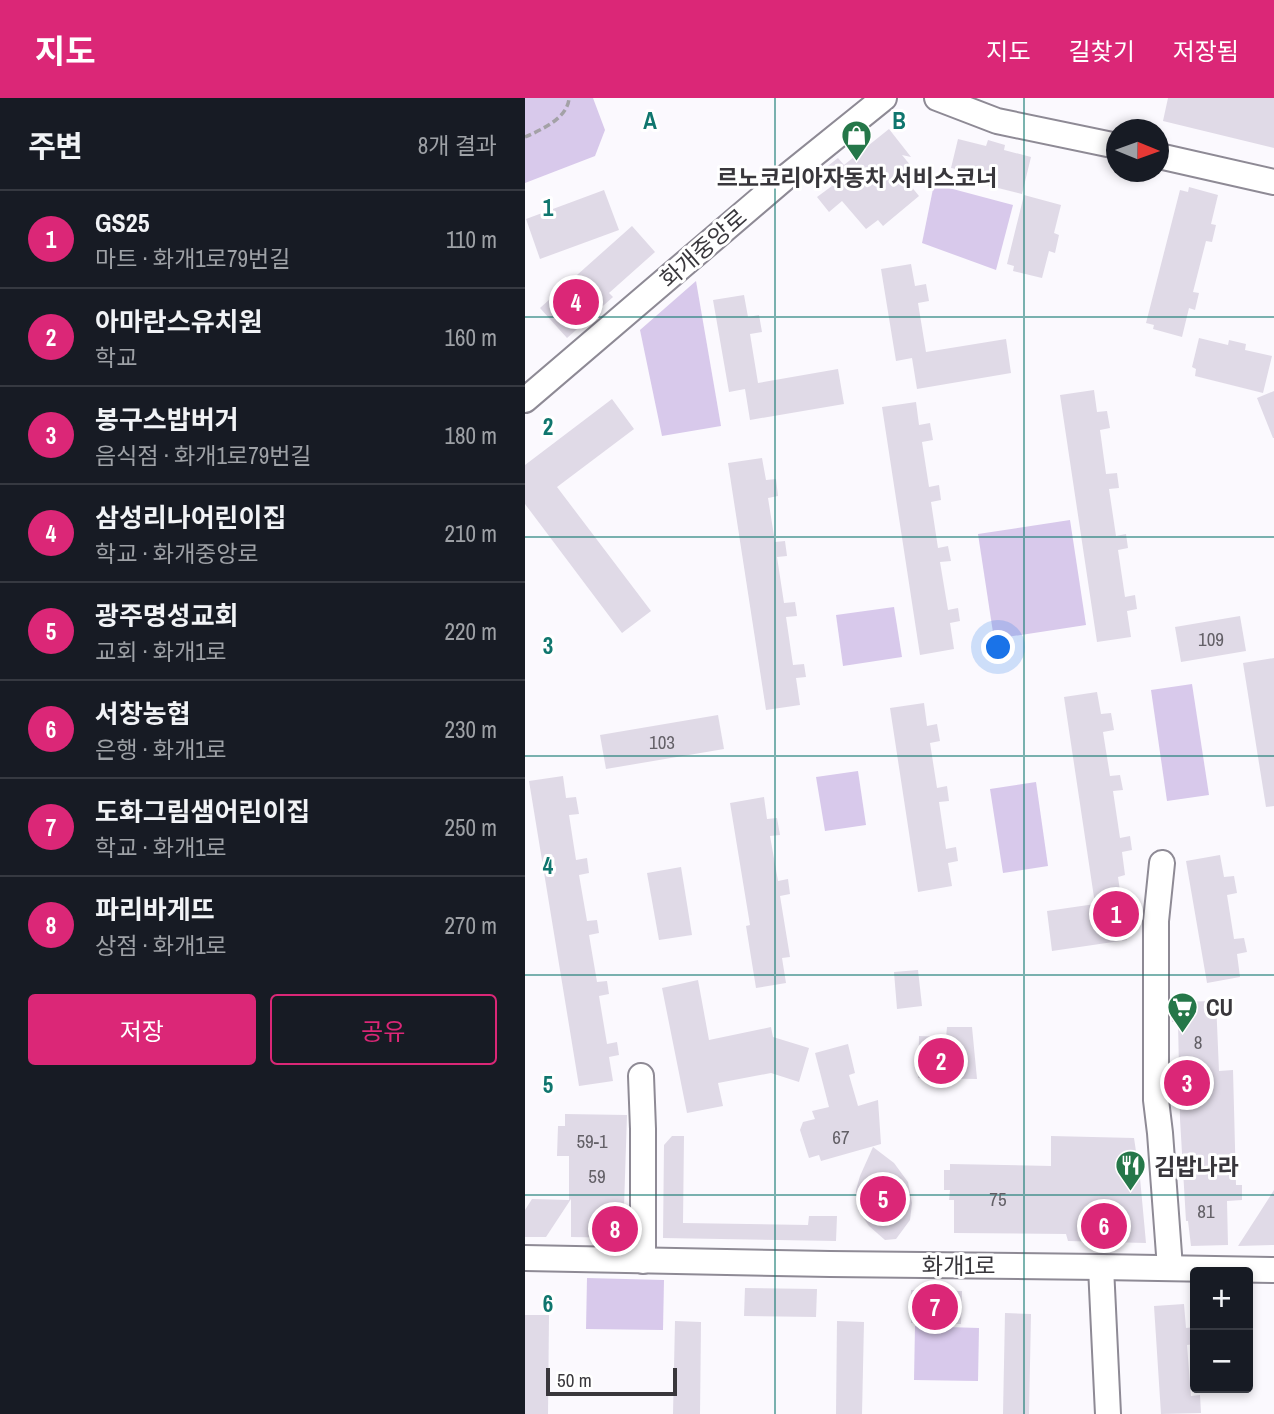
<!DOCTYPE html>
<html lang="ko">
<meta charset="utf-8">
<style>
:root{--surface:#171b24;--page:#20242c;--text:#f1f3f6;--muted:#9ea1a6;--line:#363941;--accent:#db2777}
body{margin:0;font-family:"Archivo Narrow","Noto Sans KR",sans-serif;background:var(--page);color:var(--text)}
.controls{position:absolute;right:21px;bottom:21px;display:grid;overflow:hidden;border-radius:7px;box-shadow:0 4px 10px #0003}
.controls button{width:63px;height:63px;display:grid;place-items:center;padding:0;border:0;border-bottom:2px solid var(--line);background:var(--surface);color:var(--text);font:35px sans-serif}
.compass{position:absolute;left:581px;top:21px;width:63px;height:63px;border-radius:50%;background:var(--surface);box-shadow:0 4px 10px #0003;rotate:91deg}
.scale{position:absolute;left:21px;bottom:18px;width:131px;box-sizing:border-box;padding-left:7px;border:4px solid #39373c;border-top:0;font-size:19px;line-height:24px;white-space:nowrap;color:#39373c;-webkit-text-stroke:5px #fff;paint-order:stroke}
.you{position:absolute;left:474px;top:550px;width:24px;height:24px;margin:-18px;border:5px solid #fff;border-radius:50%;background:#1a73e8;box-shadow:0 0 0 10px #1a73e833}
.badge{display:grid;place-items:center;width:46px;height:46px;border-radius:50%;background:var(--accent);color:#fff;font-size:23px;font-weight:700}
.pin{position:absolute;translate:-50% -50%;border:4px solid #fff;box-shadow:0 2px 7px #0006}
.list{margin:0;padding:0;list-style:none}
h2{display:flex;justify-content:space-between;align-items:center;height:91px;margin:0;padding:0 28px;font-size:30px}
h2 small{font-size:23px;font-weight:400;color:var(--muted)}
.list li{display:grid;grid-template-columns:46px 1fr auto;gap:21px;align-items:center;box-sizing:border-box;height:98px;padding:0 28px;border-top:2px solid var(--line)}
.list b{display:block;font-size:26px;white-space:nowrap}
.list p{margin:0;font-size:23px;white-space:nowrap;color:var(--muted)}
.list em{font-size:23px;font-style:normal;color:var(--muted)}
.actions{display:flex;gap:14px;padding:21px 28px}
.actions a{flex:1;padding:16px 0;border:2px solid var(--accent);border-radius:7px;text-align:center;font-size:24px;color:var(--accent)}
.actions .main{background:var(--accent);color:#fff}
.map{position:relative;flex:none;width:749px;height:1316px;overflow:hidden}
header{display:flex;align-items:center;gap:42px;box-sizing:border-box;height:98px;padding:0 35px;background:var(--accent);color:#fff}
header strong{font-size:33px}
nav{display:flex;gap:38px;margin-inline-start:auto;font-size:24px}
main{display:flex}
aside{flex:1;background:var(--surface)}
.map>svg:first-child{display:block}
.green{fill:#d8c9eb}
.building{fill:#e0dae7}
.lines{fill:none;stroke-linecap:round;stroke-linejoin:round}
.minor-casing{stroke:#8e8a95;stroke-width:28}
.path{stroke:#a3a1a6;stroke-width:3.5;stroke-dasharray:7 3.5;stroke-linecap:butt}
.minor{stroke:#fff;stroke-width:24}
.grid{fill:none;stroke:#0f766e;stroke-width:2;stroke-opacity:0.55}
.labels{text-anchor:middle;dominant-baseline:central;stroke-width:6;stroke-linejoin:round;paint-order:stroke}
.number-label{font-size:19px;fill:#636067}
.poi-label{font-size:23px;font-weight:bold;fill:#39373c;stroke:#fff;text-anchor:start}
.street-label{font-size:23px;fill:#39373c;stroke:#fff}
.grid-label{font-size:23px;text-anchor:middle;font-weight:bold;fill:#0f766e;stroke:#fff;stroke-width:6;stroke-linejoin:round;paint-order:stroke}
</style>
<header>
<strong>지도</strong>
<nav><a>지도</a><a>길찾기</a><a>저장됨</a></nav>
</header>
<main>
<aside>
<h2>주변<small>8개 결과</small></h2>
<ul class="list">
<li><span class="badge">1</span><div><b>GS25</b><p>마트 · 화개1로79번길</p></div><em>110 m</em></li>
<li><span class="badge">2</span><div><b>아마란스유치원</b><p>학교</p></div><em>160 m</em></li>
<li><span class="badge">3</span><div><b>봉구스밥버거</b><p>음식점 · 화개1로79번길</p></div><em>180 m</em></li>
<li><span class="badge">4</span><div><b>삼성리나어린이집</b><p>학교 · 화개중앙로</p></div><em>210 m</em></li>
<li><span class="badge">5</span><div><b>광주명성교회</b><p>교회 · 화개1로</p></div><em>220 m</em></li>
<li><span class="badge">6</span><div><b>서창농협</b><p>은행 · 화개1로</p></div><em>230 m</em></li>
<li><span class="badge">7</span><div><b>도화그림샘어린이집</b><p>학교 · 화개1로</p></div><em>250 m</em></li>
<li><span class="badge">8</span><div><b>파리바게뜨</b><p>상점 · 화개1로</p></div><em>270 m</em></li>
</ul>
<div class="actions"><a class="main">저장</a><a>공유</a></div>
</aside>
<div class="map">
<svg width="749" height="1316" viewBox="0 0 749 1316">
<rect width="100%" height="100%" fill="#fbf9fe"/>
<g class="green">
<polygon points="0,0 68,0 80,32 70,58 0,85"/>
<polygon points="409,86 488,107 471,172 397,145"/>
<polygon points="171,183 196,328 137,338 115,232"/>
<polygon points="545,422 561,527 469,541 453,436"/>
<polygon points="369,509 377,559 318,568 311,517"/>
<polygon points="667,586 684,697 642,703 626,592"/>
<polygon points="333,673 341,727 300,733 291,679"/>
<polygon points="511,684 523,768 478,775 465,691"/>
<polygon points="62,1180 139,1182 138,1232 61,1231"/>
<polygon points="390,1228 454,1230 453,1283 389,1282"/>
</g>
<g class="building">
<polygon points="643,0 749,0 749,50 638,23"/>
<polygon points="364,31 386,59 377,57 395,79 385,87 394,98 358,128 353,122 341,131 317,103 304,114 292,99 307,88 295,74 313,60 319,67"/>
<polygon points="433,41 461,48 463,42 480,47 479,52 506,59 497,96 429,79 431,71 426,70"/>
<polygon points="664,89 693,97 686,126 691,127 687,144 681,143 668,194 674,195 670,212 664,210 657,239 628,231 629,227 621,225 655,92 663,94"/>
<polygon points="79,92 94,132 15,161 1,121"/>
<polygon points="499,97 536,107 529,135 534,137 530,155 524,153 517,180 488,173 489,168 482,166"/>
<polygon points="107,128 130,154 84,195 88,199 42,240 15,210"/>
<polygon points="386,166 390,188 401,186 404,203 393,205 401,254 481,241 486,275 392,291 387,260 371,263 356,171"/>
<polygon points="219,197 223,219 234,217 237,234 225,236 233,285 313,271 319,306 225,322 220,291 204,294 188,202"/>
<polygon points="674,240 703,247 704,242 721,246 720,252 747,258 738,295 670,278 671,271 667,269"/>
<polygon points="569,292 572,314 582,313 585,330 575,332 581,376 592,375 594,390 584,391 591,438 601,436 603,450 593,452 600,499 610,497 612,511 602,513 606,539 572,544 535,297"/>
<polygon points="749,293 749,340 748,340 732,300"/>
<polygon points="87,301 109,331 32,389 126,513 97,535 0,406 0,367"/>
<polygon points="391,304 394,327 405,325 408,342 397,344 404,389 414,387 416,402 406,404 413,450 423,448 426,463 415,464 423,512 433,510 435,523 425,525 429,551 395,557 357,309"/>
<polygon points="237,360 241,382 251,381 253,398 243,400 250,444 260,443 262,458 252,459 259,505 270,504 272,518 261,519 268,567 279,566 281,579 271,580 275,607 241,612 203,365"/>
<polygon points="715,518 721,553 656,564 650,529"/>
<polygon points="749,560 749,708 741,709 718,565"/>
<polygon points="572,594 576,616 586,615 589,632 578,634 585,678 595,677 598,692 588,693 595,740 605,738 607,752 597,754 600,777 593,779 602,842 527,853 522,813 570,806 539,599"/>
<polygon points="399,605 402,628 412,626 415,643 405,645 412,690 422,688 424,703 414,704 421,751 431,749 433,763 423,765 427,788 393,794 365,610"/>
<polygon points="193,617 199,651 81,671 75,637"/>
<polygon points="38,678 41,700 51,699 54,716 44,717 51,762 62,760 64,775 54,777 62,823 72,822 74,835 64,837 72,884 82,883 84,896 74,898 82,946 92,944 94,957 84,959 88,983 54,988 4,683"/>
<polygon points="239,699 242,721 252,720 255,737 245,738 253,783 263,781 265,796 255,798 265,859 257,860 261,885 231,890 221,828 225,827 205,705"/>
<polygon points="695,757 699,779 709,778 712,795 702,797 709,841 719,840 722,854 712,856 715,879 682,885 661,763"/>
<polygon points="156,769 167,837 134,842 122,775"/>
<polygon points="393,872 397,908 372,911 369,874"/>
<polygon points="173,882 184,942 246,929 248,939 284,950 274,984 246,975 193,985 198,1008 162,1015 137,890"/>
<polygon points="691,903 694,973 708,972 711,1087 717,1087 717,1102 702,1103 703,1147 666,1148 663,1123 661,1123 655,1021 653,924 647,924 646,904"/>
<polygon points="422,929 447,929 452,981 393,980 394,938 421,939"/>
<polygon points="323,946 330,975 324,977 333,1008 353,1002 356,1046 296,1063 294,1057 284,1060 275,1032 278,1024 290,1021 287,1013 304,1009 290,955"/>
<polygon points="40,1016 102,1017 98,1140 46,1139 46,1101 21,1139 0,1139 0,1112 7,1101 44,1102 44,1058 32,1058 33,1028 40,1028"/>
<polygon points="147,1038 159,1038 158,1125 283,1127 284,1118 312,1118 311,1143 138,1140 139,1047"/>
<polygon points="526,1038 609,1040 615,1080 621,1145 543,1143 541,1136 429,1135 429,1102 424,1102 425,1092 419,1092 419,1072 425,1072 425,1066 526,1068"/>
<polygon points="348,1049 369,1065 383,1084 387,1105 385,1122 371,1141 360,1142 344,1128 333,1112 331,1092 335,1078"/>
<polygon points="749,1092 749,1147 713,1148 735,1114"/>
<polygon points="220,1190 292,1191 291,1219 219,1218"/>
<polygon points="386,1192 437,1193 436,1226 386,1225"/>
<polygon points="659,1206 661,1230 669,1229 670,1246 662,1247 666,1298 675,1297 676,1315 636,1316 629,1208"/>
<polygon points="480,1215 506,1216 504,1316 478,1316"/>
<polygon points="0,1217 24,1217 23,1316 0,1316"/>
<polygon points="150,1223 176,1224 175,1316 148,1316"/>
<polygon points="312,1223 339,1224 337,1316 311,1316"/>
</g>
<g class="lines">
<defs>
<g id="minor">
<polyline points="412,0 472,23 592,48"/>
<polyline points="634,58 749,84"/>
<polyline points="0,302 261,79 359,0"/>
<polyline points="637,765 631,823 631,1002 635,1035 645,1170"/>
<polyline points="116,978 118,1031 118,1163"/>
<polyline points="0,1160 305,1166 576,1169 749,1172"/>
<polyline points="576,1169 583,1316"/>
</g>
</defs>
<use href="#minor" class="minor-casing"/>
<path class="path" d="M0 39C16 32 43 20 44 0"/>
<use href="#minor" class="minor"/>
</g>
<path class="grid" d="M250 0V1316M499 0V1316M0 219H749M0 439H749M0 658H749M0 877H749M0 1097H749"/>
<defs>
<symbol id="shop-pin" viewBox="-11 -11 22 30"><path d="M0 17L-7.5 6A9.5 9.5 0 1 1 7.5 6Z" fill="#257749" stroke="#fff"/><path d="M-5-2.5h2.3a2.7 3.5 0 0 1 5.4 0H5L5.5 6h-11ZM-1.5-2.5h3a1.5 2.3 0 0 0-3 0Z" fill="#fff"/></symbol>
<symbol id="supermarket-pin" viewBox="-11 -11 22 30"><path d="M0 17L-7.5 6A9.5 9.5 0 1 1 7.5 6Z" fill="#257749" stroke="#fff"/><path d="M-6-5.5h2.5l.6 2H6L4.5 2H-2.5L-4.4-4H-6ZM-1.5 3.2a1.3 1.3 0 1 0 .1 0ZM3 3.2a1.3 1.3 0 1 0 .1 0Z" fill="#fff"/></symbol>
<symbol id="restaurant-pin" viewBox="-11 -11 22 30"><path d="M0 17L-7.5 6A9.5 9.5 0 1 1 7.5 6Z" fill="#257749" stroke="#fff"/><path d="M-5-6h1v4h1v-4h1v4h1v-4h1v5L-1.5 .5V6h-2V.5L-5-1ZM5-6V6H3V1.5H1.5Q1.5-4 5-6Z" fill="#fff"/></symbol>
</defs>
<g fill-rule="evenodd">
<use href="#shop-pin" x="314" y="20" width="35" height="47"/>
<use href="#supermarket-pin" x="640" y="892" width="35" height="47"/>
<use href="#restaurant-pin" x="588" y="1050" width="35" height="47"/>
</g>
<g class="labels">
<g class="number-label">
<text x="686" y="541">109</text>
<text x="137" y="644">103</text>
<text x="673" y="944">8</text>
<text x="316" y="1039">67</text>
<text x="67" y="1043">59-1</text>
<text x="72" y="1078">59</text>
<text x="473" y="1101">75</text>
<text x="681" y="1113">81</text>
</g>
<g class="poi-label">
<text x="332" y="79" text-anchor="middle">르노코리아자동차 서비스코너</text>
<text x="681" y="909">CU</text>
<text x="629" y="1068">김밥나라</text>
</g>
<g class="street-label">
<text transform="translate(178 150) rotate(-41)">화개중앙로</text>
<text x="434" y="1167">화개1로</text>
</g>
</g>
<g class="grid-label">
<text x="125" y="31">A</text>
<text x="374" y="31">B</text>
<text x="23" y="118">1</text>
<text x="23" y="337">2</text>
<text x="23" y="556">3</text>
<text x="23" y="776">4</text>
<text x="23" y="995">5</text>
<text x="23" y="1214">6</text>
</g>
</svg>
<div class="controls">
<button>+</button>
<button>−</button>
</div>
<svg class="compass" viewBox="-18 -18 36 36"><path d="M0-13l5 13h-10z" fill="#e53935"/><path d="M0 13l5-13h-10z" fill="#9ea1a6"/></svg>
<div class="scale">50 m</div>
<div class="you"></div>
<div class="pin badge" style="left:591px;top:816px">1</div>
<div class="pin badge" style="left:416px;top:963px">2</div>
<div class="pin badge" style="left:662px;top:985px">3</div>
<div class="pin badge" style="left:51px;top:204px">4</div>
<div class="pin badge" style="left:358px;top:1101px">5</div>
<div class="pin badge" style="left:579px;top:1128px">6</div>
<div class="pin badge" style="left:410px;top:1209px">7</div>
<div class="pin badge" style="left:90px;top:1131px">8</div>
</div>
</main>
